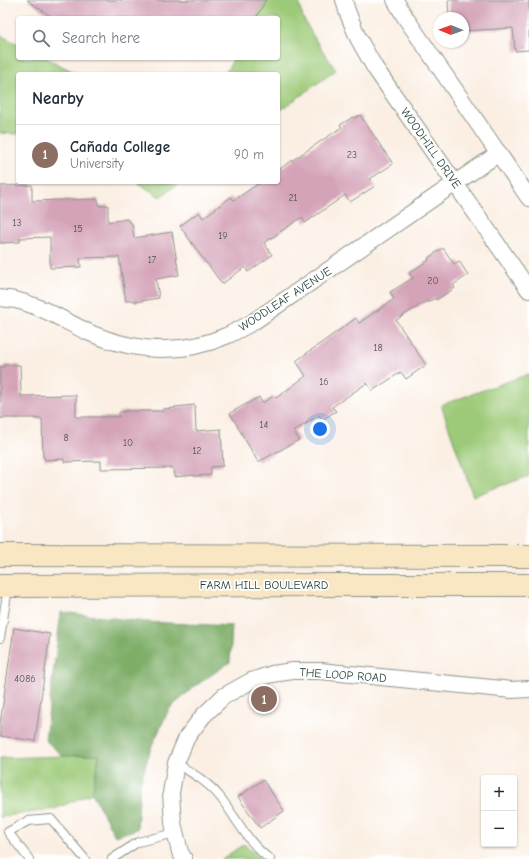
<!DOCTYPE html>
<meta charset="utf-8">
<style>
:root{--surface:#fff;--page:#f2f2f3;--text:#1f2937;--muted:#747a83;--line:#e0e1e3;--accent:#1f6fb2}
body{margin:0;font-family:"Comic Neue",sans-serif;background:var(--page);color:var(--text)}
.controls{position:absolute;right:12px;bottom:12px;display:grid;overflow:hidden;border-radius:4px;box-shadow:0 1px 3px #0004}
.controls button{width:36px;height:36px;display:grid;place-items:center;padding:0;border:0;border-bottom:1px solid var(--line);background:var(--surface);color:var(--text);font:20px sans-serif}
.compass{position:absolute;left:433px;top:12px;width:36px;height:36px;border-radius:50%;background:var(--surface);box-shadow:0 1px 3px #0004;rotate:271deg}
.you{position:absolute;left:320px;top:429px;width:14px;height:14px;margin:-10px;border:3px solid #fff;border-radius:50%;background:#1a73e8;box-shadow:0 0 0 6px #1a73e833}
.badge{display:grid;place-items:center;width:26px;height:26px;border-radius:50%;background:var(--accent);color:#fff;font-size:13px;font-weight:700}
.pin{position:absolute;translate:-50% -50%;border:2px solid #fff;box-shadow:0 1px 4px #0006}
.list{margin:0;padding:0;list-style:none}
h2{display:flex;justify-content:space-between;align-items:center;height:52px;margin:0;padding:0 16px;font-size:17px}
h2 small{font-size:13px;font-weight:400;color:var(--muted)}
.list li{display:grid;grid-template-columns:26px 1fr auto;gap:12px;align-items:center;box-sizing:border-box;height:60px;padding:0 16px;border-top:1px solid var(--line)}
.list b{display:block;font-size:15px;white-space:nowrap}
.list p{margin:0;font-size:13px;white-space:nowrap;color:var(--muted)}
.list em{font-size:13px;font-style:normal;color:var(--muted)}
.icon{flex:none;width:22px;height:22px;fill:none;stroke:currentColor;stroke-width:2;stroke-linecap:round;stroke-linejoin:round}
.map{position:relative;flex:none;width:529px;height:859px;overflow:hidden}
.search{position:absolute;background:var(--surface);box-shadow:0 1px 3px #0004;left:16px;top:16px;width:264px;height:44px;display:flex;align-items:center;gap:10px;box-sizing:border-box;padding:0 14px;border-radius:4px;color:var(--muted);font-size:15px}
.panel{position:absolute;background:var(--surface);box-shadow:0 1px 3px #0004;left:16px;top:72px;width:264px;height:112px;border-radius:4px}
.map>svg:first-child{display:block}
.green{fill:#9dca78;stroke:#5e8456}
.forest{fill:#7eae68;stroke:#4e764e}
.building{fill:#d4a3b8}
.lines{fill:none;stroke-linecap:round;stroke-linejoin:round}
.service-casing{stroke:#8d968c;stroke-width:10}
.minor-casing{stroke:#8d968c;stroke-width:18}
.secondary-casing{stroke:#8d968c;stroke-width:24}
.service{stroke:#fff;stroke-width:8}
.minor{stroke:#fff;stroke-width:16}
.secondary{stroke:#f9e7c3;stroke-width:22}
.labels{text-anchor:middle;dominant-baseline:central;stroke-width:3.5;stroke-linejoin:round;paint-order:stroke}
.number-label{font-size:10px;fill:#4c5655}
.street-label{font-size:12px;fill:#1f3d34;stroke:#fff}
</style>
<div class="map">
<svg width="529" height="859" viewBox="0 0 529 859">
<rect width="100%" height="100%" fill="#fff"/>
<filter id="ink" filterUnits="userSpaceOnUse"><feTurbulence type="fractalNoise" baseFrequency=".025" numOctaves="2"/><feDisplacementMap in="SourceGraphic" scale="8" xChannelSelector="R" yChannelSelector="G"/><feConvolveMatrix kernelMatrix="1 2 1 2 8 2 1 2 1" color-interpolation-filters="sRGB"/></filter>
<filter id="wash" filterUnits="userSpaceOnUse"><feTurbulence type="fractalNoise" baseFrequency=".012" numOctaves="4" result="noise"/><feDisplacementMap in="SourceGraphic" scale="16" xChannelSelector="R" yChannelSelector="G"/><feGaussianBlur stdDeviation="0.9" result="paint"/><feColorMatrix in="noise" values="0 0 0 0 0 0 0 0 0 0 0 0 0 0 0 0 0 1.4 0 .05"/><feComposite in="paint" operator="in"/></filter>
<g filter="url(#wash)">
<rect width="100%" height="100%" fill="#fbefe3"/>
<g class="green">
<polygon points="266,0 298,0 303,18 318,44 336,70 278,112 278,74 225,74 234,58 278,58 278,18 256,18"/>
<polygon points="0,35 18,44 18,58 46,58 78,74 18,74 18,134 0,133"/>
<polygon points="137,182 181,182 160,197"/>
<polygon points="529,374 529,476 473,496 441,405"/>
<polygon points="99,755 92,793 55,809 0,817 0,758"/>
<polygon points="244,844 261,859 222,859"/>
</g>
<polygon class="forest" points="61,612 146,622 232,626 230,662 194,687 169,709 151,748 140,783 137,829 115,836 92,793 99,755 63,756 45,740"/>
<g id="blocks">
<g class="building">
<polygon points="27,0 266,0 256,18 53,18"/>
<polygon points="448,0 529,0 529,50 515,51 513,28 463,31 463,18 449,18"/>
<polygon points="360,115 393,164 370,179 375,186 350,202 345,195 305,223 302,217 264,243 272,255 248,272 245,267 222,284 207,263 206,263 180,226 199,212 203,218 231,197 234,200 261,182 278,182 278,170 342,127 340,125 353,117 355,118"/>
<polygon points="32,185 32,201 98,199 99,206 108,205 108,222 127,219 132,224 134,238 172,232 179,275 156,279 159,298 135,302 134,300 126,301 119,257 80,258 81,267 50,268 50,237 20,238 20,242 0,243 0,186"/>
<polygon points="443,248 454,264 459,261 468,275 453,285 455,288 436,300 435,298 428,302 427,301 396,320 426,365 406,379 401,372 372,391 367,383 332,407 336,411 322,420 319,415 294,431 299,440 258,462 230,413 259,397 262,403 274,396 276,398 306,376 296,361 356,318 359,323 394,299 390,292 413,278 409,273 429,260 428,258"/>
<polygon points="4,365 20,365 21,396 76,395 76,417 119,417 119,412 125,412 125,411 163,411 163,409 175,408 175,407 195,405 196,431 221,429 223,466 211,467 211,475 194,476 194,475 174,477 173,468 101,469 101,461 64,462 64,459 45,460 44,457 43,457 42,419 36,419 36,418 0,418 0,367 4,367"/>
<polygon points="14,628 50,634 35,741 0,736 0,724"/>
<polygon points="263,780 284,811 260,828 238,797"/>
</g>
</g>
</g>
<g filter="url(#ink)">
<use href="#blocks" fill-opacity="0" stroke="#8d968c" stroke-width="1"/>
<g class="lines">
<defs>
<g id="service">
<polyline points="0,638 8,588"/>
<path d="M176 763C192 773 208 782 220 797 236 817 248 844 270 859"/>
<polyline points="29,859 8,832 28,821 51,819 85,859"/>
<polyline points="112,859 138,842 175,833"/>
</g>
<g id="minor">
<polyline points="344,0 347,11 358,38 375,68 529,290"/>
<polyline points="395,0 405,17 529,198"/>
<path d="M0 298C5 299 10 299 15 300 42 306 66 322 90 333 135 352 180 356 226 336 235 332 244 327 253 322L499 153"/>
<polyline points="184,859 180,852 173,823 171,793 176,763 187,737 203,716 224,696 251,681 272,674 293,671 320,671 512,690 529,689"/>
</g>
<g id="secondary">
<polyline points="0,555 529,556"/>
<polyline points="0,586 348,585 529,585"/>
</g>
</defs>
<use href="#service" class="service-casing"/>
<use href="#minor" class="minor-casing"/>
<use href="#secondary" class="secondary-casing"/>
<use href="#service" class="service"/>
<use href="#minor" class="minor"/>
<use href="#secondary" class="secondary"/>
</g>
</g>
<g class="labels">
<g class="number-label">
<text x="352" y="155">23</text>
<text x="293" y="198">21</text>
<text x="17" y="223">13</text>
<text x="78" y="229">15</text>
<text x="223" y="236">19</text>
<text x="152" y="260">17</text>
<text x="433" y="281">20</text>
<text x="378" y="348">18</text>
<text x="324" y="382">16</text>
<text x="264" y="425">14</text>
<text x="66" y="438">8</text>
<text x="128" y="443">10</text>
<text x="197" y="451">12</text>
<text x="25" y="679">4086</text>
</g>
<g class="street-label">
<text transform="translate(431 148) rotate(55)">WOODHILL DRIVE</text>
<text transform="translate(285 299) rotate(-33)">WOODLEAF AVENUE</text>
<text x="264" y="585">FARM HILL BOULEVARD</text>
<text transform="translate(343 675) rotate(4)">THE LOOP ROAD</text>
</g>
</g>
</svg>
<div class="controls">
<button>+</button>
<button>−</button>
</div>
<svg class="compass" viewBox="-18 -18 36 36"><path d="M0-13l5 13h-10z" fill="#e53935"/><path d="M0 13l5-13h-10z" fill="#747a83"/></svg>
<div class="you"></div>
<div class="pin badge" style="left:264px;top:699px;background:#8d6e63">1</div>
<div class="search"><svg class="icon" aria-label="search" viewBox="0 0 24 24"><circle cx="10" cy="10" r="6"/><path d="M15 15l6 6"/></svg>Search here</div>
<section class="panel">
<h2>Nearby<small></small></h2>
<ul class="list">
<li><span class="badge" style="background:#8d6e63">1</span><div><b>Cañada College</b><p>University</p></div><em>90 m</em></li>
</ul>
</section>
</div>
